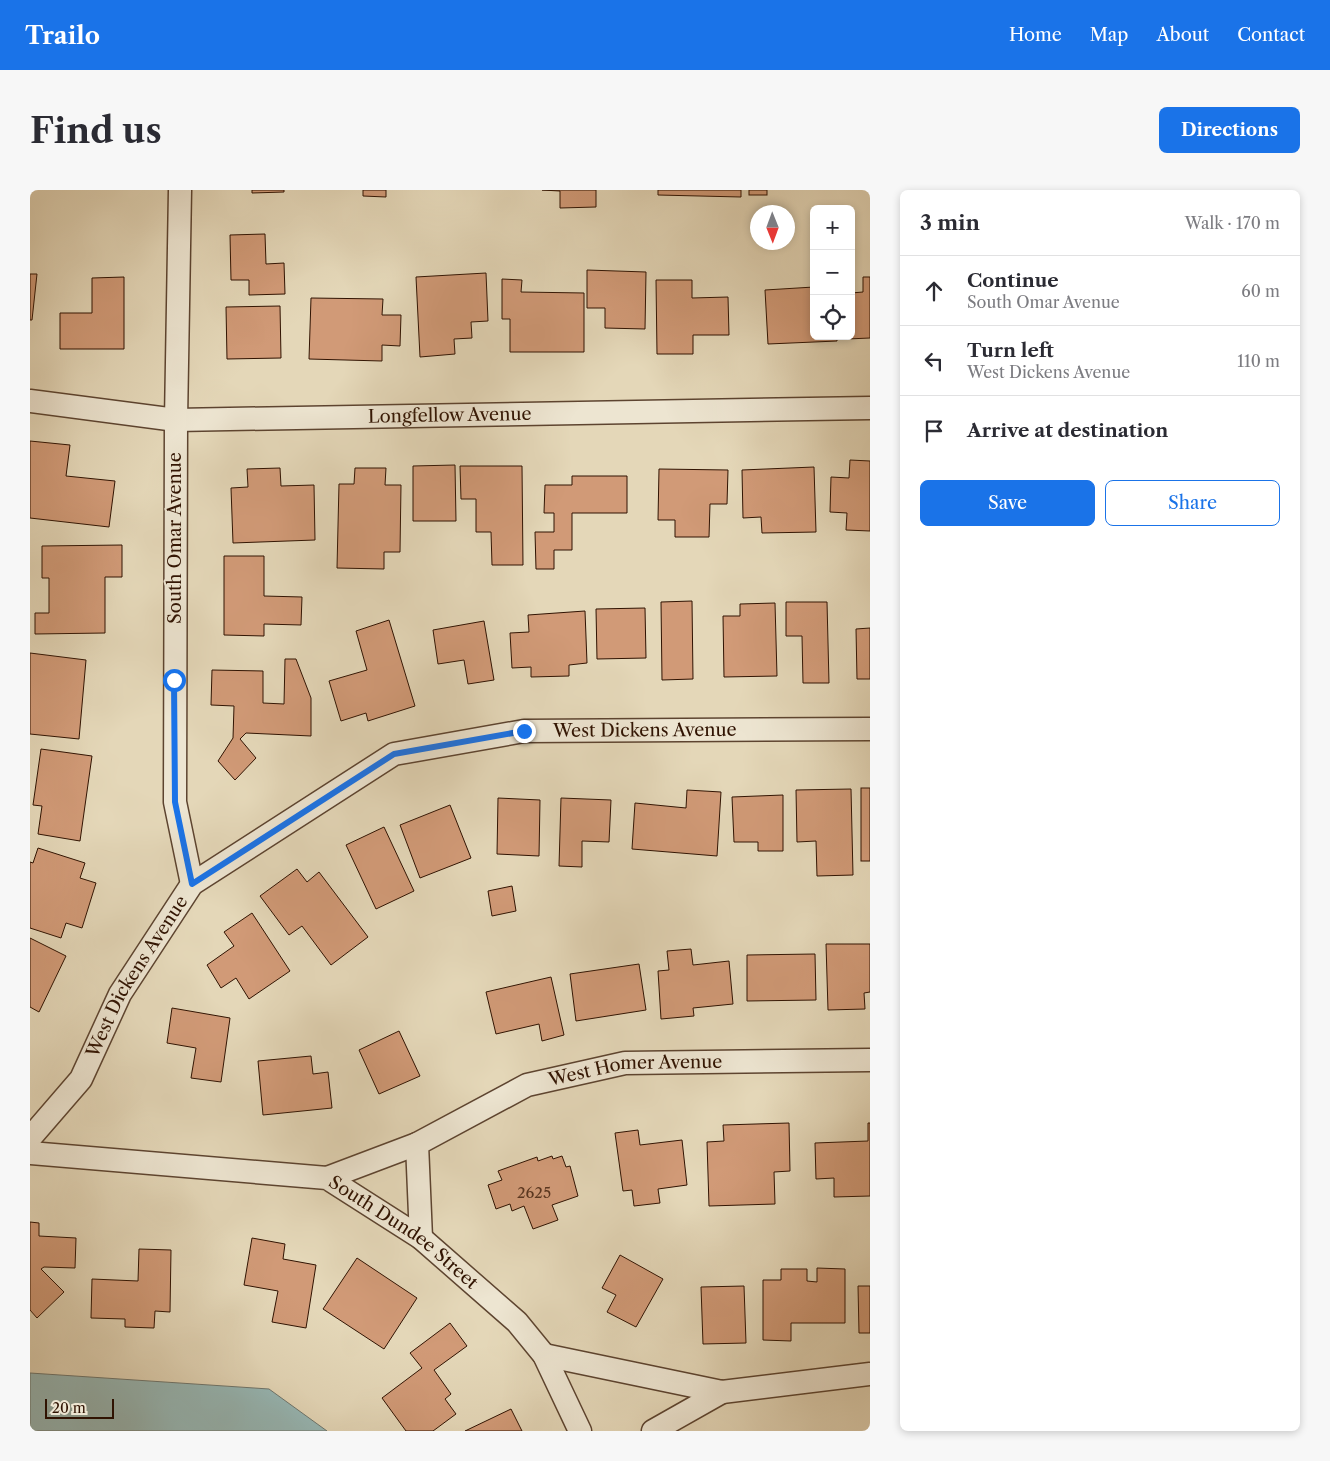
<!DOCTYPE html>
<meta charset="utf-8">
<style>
:root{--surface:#fff;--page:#f7f7f7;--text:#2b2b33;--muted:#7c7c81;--line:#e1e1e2;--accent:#1a73e8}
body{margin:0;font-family:"Libre Caslon Text",serif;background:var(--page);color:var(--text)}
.controls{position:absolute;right:15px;top:15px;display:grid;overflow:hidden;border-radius:8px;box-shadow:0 2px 8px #0003}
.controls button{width:45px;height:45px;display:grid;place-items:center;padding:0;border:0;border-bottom:1px solid var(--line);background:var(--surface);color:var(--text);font:25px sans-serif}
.compass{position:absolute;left:720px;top:15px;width:45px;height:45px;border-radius:50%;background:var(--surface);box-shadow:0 2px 8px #0003;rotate:179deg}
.scale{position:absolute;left:15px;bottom:12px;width:69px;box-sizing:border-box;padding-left:5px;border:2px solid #301302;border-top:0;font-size:14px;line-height:18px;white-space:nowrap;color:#301302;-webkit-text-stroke:4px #ede5d1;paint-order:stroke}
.stop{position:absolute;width:15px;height:15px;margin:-11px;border:4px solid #1a73e8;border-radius:50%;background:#fff}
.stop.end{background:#1a73e8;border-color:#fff;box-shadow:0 1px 5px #0008}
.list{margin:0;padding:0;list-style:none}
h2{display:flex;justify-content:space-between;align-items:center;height:65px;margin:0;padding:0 20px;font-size:21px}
h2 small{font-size:16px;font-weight:400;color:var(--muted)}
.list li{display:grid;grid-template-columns:32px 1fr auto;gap:15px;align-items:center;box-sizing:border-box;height:70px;padding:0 20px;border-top:1px solid var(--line)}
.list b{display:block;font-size:19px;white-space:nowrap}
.list p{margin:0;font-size:16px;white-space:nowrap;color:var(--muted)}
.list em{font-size:16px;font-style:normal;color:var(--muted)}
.actions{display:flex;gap:10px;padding:15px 20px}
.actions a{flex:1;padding:11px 0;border:1px solid var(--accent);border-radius:8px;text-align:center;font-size:18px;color:var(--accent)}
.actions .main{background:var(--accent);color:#fff}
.icon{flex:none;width:28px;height:28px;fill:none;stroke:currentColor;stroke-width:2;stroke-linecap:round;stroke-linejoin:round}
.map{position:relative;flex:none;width:840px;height:1241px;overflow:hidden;border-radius:8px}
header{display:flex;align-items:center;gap:30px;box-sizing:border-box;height:70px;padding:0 25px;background:var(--accent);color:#fff}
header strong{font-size:24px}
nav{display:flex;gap:28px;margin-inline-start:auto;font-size:18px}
.intro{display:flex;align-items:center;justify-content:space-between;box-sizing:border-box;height:120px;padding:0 30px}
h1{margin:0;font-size:35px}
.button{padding:12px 22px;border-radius:8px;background:var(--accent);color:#fff;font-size:18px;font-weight:700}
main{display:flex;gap:30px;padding:0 30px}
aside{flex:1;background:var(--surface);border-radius:8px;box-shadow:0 2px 8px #0003}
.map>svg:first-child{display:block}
.water{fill:#97b8b6;stroke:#6e766e}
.building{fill:#d19a77;stroke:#301302}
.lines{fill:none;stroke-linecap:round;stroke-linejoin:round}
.minor-casing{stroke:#5d4430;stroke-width:25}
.minor{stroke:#ede5d1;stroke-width:22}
.route{stroke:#1a73e8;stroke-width:6}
.labels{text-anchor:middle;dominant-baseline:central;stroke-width:4;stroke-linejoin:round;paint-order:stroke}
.number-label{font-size:15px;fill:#58351f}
.street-label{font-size:18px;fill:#301302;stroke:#ede5d1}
</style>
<header>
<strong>Trailo</strong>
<nav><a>Home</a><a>Map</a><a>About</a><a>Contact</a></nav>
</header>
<div class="intro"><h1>Find us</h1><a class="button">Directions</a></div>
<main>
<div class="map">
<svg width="840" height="1241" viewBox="0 0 840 1241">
<rect width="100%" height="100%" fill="#e4d7b8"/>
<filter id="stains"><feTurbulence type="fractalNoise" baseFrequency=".004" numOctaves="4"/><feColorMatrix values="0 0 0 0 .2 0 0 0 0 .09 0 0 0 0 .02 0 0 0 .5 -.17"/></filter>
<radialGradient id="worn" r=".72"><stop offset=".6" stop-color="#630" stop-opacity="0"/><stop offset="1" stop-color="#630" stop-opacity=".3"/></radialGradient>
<polygon class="water" points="0,1183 239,1199 297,1241 0,1241"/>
<g class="building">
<polygon points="222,0 254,0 254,2 222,3"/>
<polygon points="333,0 356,0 356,7 333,6"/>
<polygon points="512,0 566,0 566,17 530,18 530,1"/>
<polygon points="628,0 711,0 711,7 628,5"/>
<rect x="719" y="0" width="18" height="5"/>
<polygon points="235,44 236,74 254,73 255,104 219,105 219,90 201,90 200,45"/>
<polygon points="557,80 616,82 615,139 575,138 575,118 557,118"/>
<polygon points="456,83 458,131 441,132 442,148 424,149 425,164 390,167 386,87"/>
<polygon points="0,84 7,84 2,130 0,130"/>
<polygon points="94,87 94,159 30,159 30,123 62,123 62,88"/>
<polygon points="833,87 840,87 840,148 817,149 817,146 821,146 821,103 833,102"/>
<polygon points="472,89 492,90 491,102 554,103 554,162 480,162 480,129 472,129"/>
<polygon points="626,90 662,90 662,108 698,107 699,145 663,145 663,164 627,164"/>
<polygon points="784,97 784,146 807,146 807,151 738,154 735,100"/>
<polygon points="281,108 353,109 352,125 371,125 370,156 352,155 352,171 279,169"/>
<polygon points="250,116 251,168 197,169 196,117"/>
<polygon points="0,251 40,255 36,286 85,291 79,337 0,328"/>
<polygon points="820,270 840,271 840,341 816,340 817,323 800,322 801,287 819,288"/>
<polygon points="425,275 426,331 383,331 383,276"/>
<polygon points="430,276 492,276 493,375 462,375 461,342 446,342 446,309 431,309"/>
<polygon points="784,277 786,342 732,343 731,327 713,328 712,280"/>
<polygon points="250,278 251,296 284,295 285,350 203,353 201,298 218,297 217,279"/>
<polygon points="325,278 356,278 355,295 371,295 370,362 354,362 354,379 307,378 309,294 324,294"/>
<polygon points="629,279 698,280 697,314 680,314 679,347 645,347 645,330 628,330"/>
<polygon points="542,286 597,286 597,323 542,323 542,360 524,360 524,379 506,379 505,342 524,342 524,323 514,323 515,295 542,295"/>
<polygon points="92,355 92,387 75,387 75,443 5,444 5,423 19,423 19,388 12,388 12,356"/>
<polygon points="194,366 234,366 234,406 272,407 271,435 234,434 234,446 194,445"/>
<polygon points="662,411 663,489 632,490 631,412"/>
<polygon points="756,412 797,412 799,493 773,493 772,446 756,446"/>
<polygon points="745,413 747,486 694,487 693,426 710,426 710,414"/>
<polygon points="615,418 616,468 567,469 566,419"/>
<polygon points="555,421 557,473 539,475 539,486 501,487 501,477 482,478 480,443 499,442 498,425"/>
<polygon points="359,430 385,516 338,531 336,523 311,531 299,491 337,480 326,441"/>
<polygon points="454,431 464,490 438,494 434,470 408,474 403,440"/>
<polygon points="840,438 840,489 827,489 826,439"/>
<polygon points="0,463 56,470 49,549 0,544"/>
<polygon points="255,469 266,469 281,508 281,546 216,543 210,549 226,568 205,590 188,571 203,548 204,516 181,515 182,480 233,481 233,513 254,514"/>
<polygon points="11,559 62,566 50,651 8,644 12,616 3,615"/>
<rect x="831" y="598" width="9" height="73"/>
<polygon points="821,599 823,685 787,686 786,651 767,652 766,600"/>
<polygon points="657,600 691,602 687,666 602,659 605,613 656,618"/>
<polygon points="753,605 753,661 728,661 728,652 704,652 702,607"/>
<polygon points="468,608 510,610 509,666 467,664"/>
<polygon points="531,608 581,610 579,652 552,651 552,677 529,676"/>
<polygon points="420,615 441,668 390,688 370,635"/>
<polygon points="354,637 384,701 346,719 316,655"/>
<polygon points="8,658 55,673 50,688 66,693 52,738 36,733 31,748 0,738 0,672 3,673"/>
<polygon points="267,679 277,692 289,682 338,747 301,775 272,736 259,745 230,706"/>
<polygon points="482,696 486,721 462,726 458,701"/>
<polygon points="222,723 260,781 219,809 206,788 191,798 177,775 204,756 194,742"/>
<polygon points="0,748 36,766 9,822 0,817"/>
<polygon points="796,754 840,754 840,802 834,803 835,819 798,820"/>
<polygon points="661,759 663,775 699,771 703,814 663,818 664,826 631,829 628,781 639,780 637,761"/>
<polygon points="785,764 786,810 717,811 717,765"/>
<polygon points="609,774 616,820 546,831 540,784"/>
<polygon points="521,787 534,845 512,851 509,834 466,844 456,802"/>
<polygon points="142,818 200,828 191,892 161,888 166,858 137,853"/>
<polygon points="369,841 390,886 349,904 329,860"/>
<polygon points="281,866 283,884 298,882 302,918 233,925 228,871"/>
<polygon points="759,933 760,981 744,982 745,1014 679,1016 677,952 694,951 693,935"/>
<polygon points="838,933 840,933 840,1006 804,1007 804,988 786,989 785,953 838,951"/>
<polygon points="608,940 610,955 652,950 657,995 628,999 630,1013 604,1016 602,1000 593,1001 585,943"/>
<polygon points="522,966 523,969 532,966 536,977 540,976 548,1006 522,1015 528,1030 503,1039 494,1016 482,1021 480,1014 466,1019 458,995 472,990 468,981 507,967 508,971"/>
<polygon points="0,1032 9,1033 9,1046 46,1048 45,1078 14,1077 11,1079 34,1102 7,1128 0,1120"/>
<polygon points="222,1048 255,1054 253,1069 286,1075 276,1138 242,1132 248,1101 214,1095"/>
<polygon points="109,1059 141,1060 140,1122 125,1121 124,1138 95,1137 95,1129 61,1128 62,1089 108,1091"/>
<polygon points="590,1065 633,1089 606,1137 577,1122 586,1105 572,1098"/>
<polygon points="327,1068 387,1108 354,1159 293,1119"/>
<polygon points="787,1078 815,1079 815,1133 761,1133 761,1151 733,1150 733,1090 751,1090 751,1079 777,1079 777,1091 787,1092"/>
<polygon points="714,1096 716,1153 673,1154 671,1097"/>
<polygon points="828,1096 840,1096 840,1143 829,1143"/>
<polygon points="420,1133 437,1156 404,1180 421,1204 415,1209 426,1224 403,1241 376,1241 352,1208 392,1178 380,1163"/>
<polygon points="481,1219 492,1241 435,1241"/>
</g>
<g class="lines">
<defs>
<g id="minor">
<polyline points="150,0 146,230 145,612 162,694"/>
<path id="s1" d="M0 211 146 230 840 218"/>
<path id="s2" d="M0 948 51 889 90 804 162 694 364 564 494 541 840 539"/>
<path id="s3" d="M0 963 297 988 391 1048 487 1132 514 1165 550 1241"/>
<polyline points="297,988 387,954"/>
<path id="s4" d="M391 1048 387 954 497 895 595 873 840 870"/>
<polyline points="514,1165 692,1202 840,1184"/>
<polyline points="623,1241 692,1202"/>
</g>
</defs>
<use href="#minor" class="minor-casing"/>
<use href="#minor" class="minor"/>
</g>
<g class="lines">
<polyline class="route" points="144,490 145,612 162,694 364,564 494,541"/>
</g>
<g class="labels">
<g class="number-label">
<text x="504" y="1002">2625</text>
</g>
<g class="street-label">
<text stroke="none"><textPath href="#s1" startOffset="421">Longfellow Avenue</textPath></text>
<text transform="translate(145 348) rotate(-90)">South Omar Avenue</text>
<text stroke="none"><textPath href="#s2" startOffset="796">West Dickens Avenue</textPath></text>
<text stroke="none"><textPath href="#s2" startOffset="195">West Dickens Avenue</textPath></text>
<text stroke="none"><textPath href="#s4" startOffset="329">West Homer Avenue</textPath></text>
<text stroke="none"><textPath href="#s3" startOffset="392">South Dundee Street</textPath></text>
</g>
</g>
<rect width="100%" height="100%" filter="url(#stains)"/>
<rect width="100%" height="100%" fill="url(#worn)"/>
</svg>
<div class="controls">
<button>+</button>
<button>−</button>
<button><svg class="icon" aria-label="locate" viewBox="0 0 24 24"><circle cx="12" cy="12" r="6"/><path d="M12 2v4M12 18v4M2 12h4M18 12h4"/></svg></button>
</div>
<svg class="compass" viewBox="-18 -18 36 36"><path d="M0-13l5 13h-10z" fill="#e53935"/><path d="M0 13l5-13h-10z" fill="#7c7c81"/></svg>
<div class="scale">20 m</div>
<div class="stop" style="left:144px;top:490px"></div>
<div class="stop end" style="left:494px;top:541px"></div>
</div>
<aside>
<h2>3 min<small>Walk · 170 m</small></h2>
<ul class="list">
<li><svg class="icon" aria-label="ahead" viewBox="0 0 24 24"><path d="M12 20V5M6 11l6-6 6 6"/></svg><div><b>Continue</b><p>South Omar Avenue</p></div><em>60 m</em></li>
<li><svg class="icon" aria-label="left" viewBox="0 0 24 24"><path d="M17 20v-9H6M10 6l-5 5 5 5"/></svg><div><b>Turn left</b><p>West Dickens Avenue</p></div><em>110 m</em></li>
<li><svg class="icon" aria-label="arrive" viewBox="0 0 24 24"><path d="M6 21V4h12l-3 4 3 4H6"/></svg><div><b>Arrive at destination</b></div></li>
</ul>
<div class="actions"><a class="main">Save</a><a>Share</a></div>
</aside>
</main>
